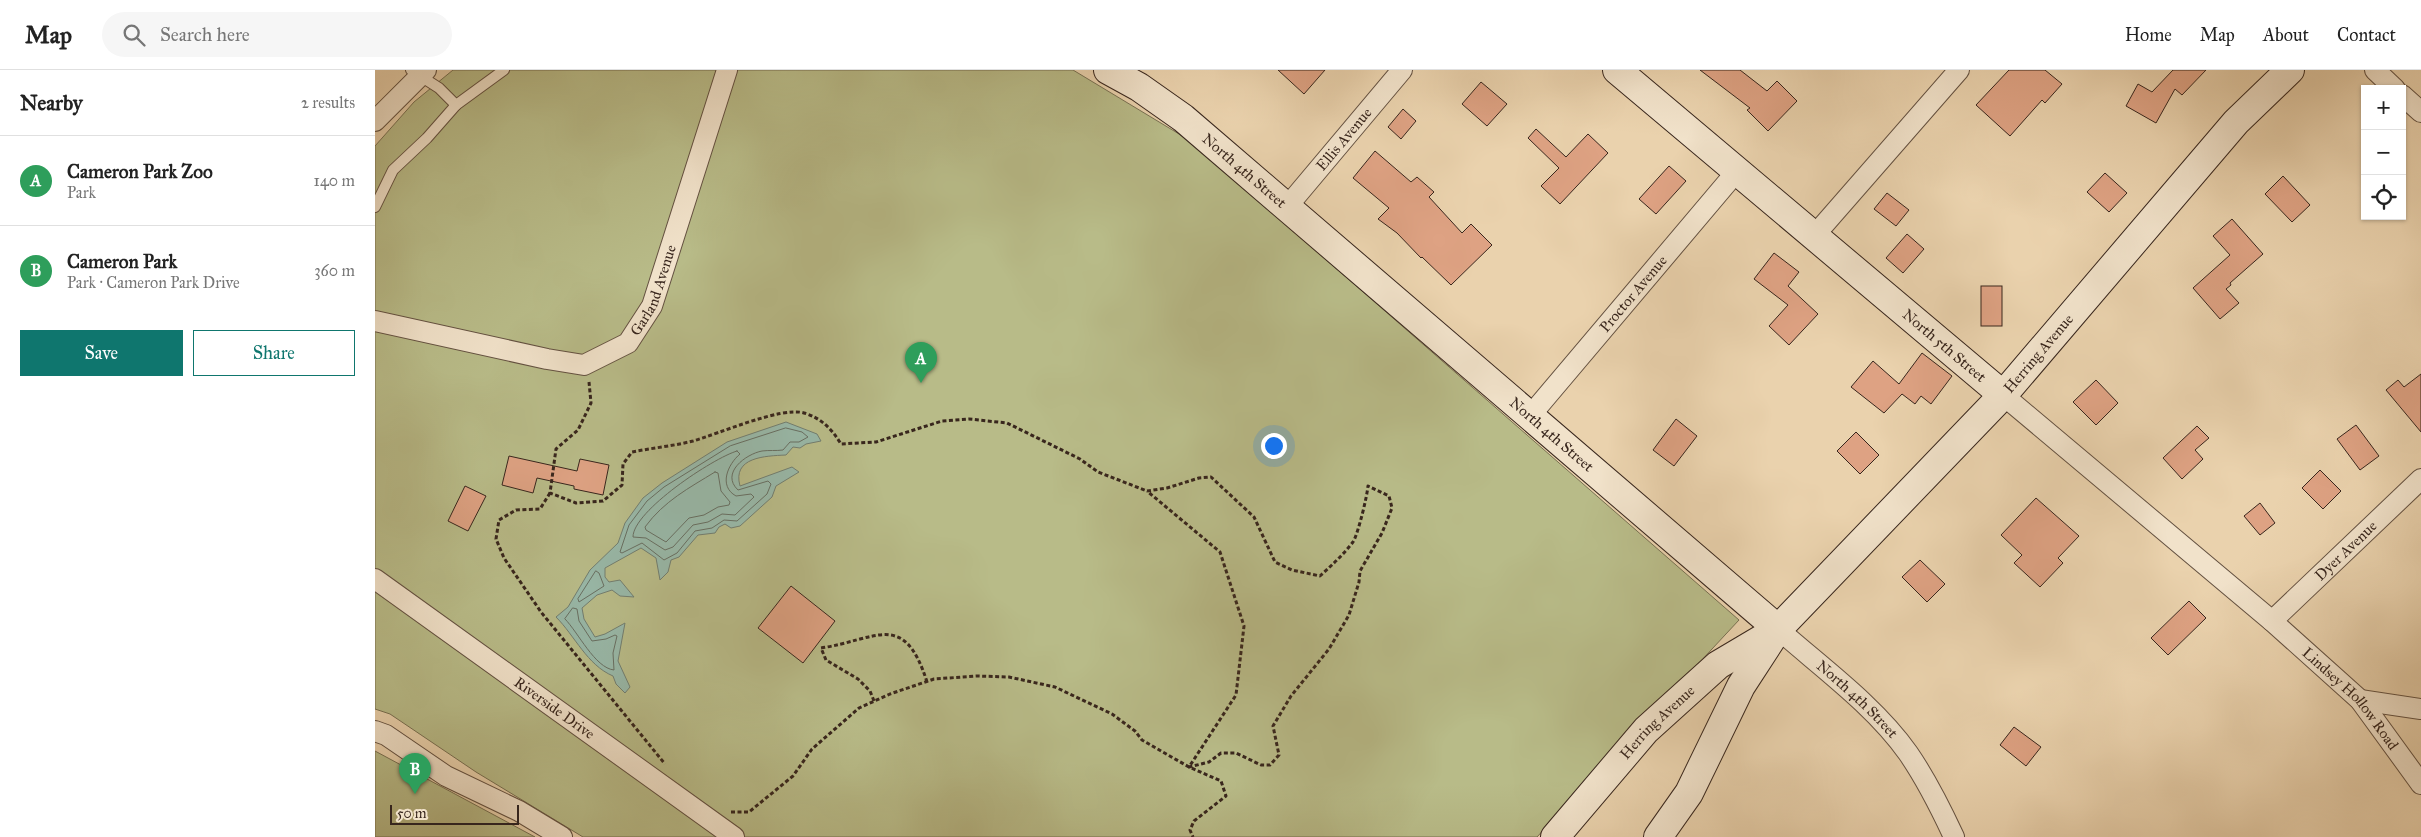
<!DOCTYPE html>
<meta charset="utf-8">
<style>
:root{--surface:#fff;--page:#f6f6f6;--text:#222;--muted:#767676;--line:#e0e0e0;--accent:#0f766e}
body{margin:0;font-family:"IM FELL Great Primer",serif;background:var(--page);color:var(--text)}
.controls{position:absolute;right:15px;top:15px;display:grid;overflow:hidden;border-radius:0px;box-shadow:0 1px 4px #0004}
.controls button{width:45px;height:45px;display:grid;place-items:center;padding:0;border:0;border-bottom:1px solid var(--line);background:var(--surface);color:var(--text);font:25px sans-serif}
.scale{position:absolute;left:15px;bottom:12px;width:129px;box-sizing:border-box;padding-left:5px;border:2px solid #38261d;border-top:0;font-size:14px;line-height:18px;white-space:nowrap;color:#38261d;-webkit-text-stroke:4px #f1e2ca;paint-order:stroke}
.you{position:absolute;left:898px;top:375px;width:18px;height:18px;margin:-12px;border:4px solid #fff;border-radius:50%;background:#1a73e8;box-shadow:0 0 0 8px #1a73e833}
.badge{display:grid;place-items:center;width:32px;height:32px;border-radius:50%;background:var(--accent);color:#fff;font-size:16px;font-weight:700}
.pin{position:absolute;translate:-50% -41px;filter:drop-shadow(0 1px 2px #0008)}
.pin::after{content:'';position:absolute;top:26px;width:18px;height:15px;background:inherit;clip-path:polygon(0 0,100% 0,50% 100%)}
.list{margin:0;padding:0;list-style:none}
h2{display:flex;justify-content:space-between;align-items:center;height:65px;margin:0;padding:0 20px;font-size:21px}
h2 small{font-size:16px;font-weight:400;color:var(--muted)}
.list li{display:grid;grid-template-columns:32px 1fr auto;gap:15px;align-items:center;box-sizing:border-box;height:90px;padding:0 20px;border-top:1px solid var(--line)}
.list b{display:block;font-size:19px;white-space:nowrap}
.list p{margin:0;font-size:16px;white-space:nowrap;color:var(--muted)}
.list em{font-size:16px;font-style:normal;color:var(--muted)}
.actions{display:flex;gap:10px;padding:15px 20px}
.actions a{flex:1;padding:11px 0;border:1px solid var(--accent);border-radius:0px;text-align:center;font-size:18px;color:var(--accent)}
.actions .main{background:var(--accent);color:#fff}
.icon{flex:none;width:28px;height:28px;fill:none;stroke:currentColor;stroke-width:2;stroke-linecap:round;stroke-linejoin:round}
.map{position:relative;flex:none;width:2046px;height:767px;overflow:hidden}
header{display:flex;align-items:center;gap:30px;box-sizing:border-box;height:70px;padding:0 25px;background:var(--surface);border-bottom:1px solid var(--line)}
header strong{font-size:24px}
nav{display:flex;gap:28px;margin-inline-start:auto;font-size:18px}
.search{width:350px;height:45px;background:var(--page);display:flex;align-items:center;gap:12px;box-sizing:border-box;padding:0 18px;border-radius:28px;color:var(--muted);font-size:19px}
main{display:flex}
aside{flex:1;background:var(--surface)}
.map>svg:first-child{display:block}
.green{fill:#b8bb88;stroke:#787052}
.water{fill:#98b8a8;stroke:#727e70}
.lines{fill:none;stroke-linecap:round;stroke-linejoin:round}
.shore{stroke:#686f62;stroke-width:1}
.building{fill:#dea283;stroke:#38261d}
.service-casing{stroke:#645141;stroke-width:12}
.minor-casing{stroke:#645141;stroke-width:22}
.secondary-casing{stroke:#38261d;stroke-width:30}
.path{stroke:#38261d;stroke-width:3;stroke-dasharray:4 2.5;stroke-linecap:butt}
.service{stroke:#f1e2ca;stroke-width:10}
.minor{stroke:#f1e2ca;stroke-width:20}
.secondary{stroke:#f1e2ca;stroke-width:28}
.labels{text-anchor:middle;dominant-baseline:central;stroke-width:5;stroke-linejoin:round;paint-order:stroke}
.street-label{font-size:15px;fill:#38261d;stroke:#f1e2ca}
</style>
<header>
<strong>Map</strong>
<div class="search"><svg class="icon" aria-label="search" viewBox="0 0 24 24"><circle cx="10" cy="10" r="6"/><path d="M15 15l6 6"/></svg>Search here</div>
<nav><a>Home</a><a>Map</a><a>About</a><a>Contact</a></nav>
</header>
<main>
<aside>
<h2>Nearby<small>2 results</small></h2>
<ul class="list">
<li><span class="badge" style="background:#2e9e5b">A</span><div><b>Cameron Park Zoo</b><p>Park</p></div><em>140 m</em></li>
<li><span class="badge" style="background:#2e9e5b">B</span><div><b>Cameron Park</b><p>Park · Cameron Park Drive</p></div><em>360 m</em></li>
</ul>
<div class="actions"><a class="main">Save</a><a>Share</a></div>
</aside>
<div class="map">
<svg width="2046" height="767" viewBox="0 0 2046 767">
<rect width="100%" height="100%" fill="#ead2ad"/>
<filter id="stains"><feTurbulence type="fractalNoise" baseFrequency=".004" numOctaves="4"/><feColorMatrix values="0 0 0 0 .2 0 0 0 0 .09 0 0 0 0 .02 0 0 0 .5 -.17"/></filter>
<radialGradient id="worn" r=".72"><stop offset=".6" stop-color="#630" stop-opacity="0"/><stop offset="1" stop-color="#630" stop-opacity=".3"/></radialGradient>
<g class="green">
<polygon points="78,0 698,0 814,70 1364,550 1162,767 208,767 101,702 15,644 0,639 0,76 39,32"/>
<polygon points="0,681 160,767 0,767"/>
</g>
<path class="water" d="M411 352 442 364 446 371 431 374 425 378 418 377 411 385C390 386 357 387 365 416L417 397 424 402 401 416 397 427 365 456 356 458 350 454 344 457 340 463 323 465 304 487 296 490 293 502 285 510 281 488 266 478 230 498V507L234 512 245 510 259 527 245 526 237 520 222 525 207 538 209 549 220 567 230 564 250 553 243 591 255 617 250 623 241 614 238 606C212 595 200 566 181 547L193 537 215 500 243 473 250 453 268 428 287 413 352 372Z"/>
<g class="lines">
<g class="shore">
<path d="M411 358 427 362 433 367 424 372H415L408 380C401 381 394 380 387 381 371 384 345 403 363 420L393 411 396 414 392 424 362 451 349 450 337 458 320 461 302 483 289 490 267 473 247 483 245 482 254 455 272 431 289 417 355 376Z"/>
<path d="M362 381 365 384C353 394 343 416 361 426L376 424 379 427 360 445 347 444 333 452 318 455 298 477 290 480 271 468 258 467C258 441 338 388 362 381Z"/>
<path d="M340 402 343 403 346 421 355 432 354 435 343 437 329 445 314 448 291 472 271 460 270 457C289 431 314 418 340 402Z"/>
<polygon points="221,501 224,503 229,516 204,532 203,529"/>
<path d="M198 538 202 539 204 551 217 571 231 569 240 565 242 566 238 583 239 600C220 598 203 562 190 549Z"/>
</g>
</g>
<g class="building">
<polygon points="903,0 950,0 929,24"/>
<polygon points="1325,0 1365,0 1392,21 1402,11 1422,31 1393,61 1372,40 1375,38"/>
<polygon points="1634,0 1670,0 1687,14 1670,33 1667,30 1635,66 1601,35"/>
<polygon points="1798,0 1831,0 1807,25 1800,19 1781,53 1751,36 1763,14 1777,22"/>
<polygon points="1106,12 1132,34 1112,56 1087,34"/>
<polygon points="1028,39 1041,51 1026,69 1013,57"/>
<polygon points="1161,59 1191,87 1213,64 1233,83 1185,134 1166,116 1184,98 1153,68"/>
<polygon points="1000,81 1036,112 1042,107 1059,122 1054,127 1087,163 1096,154 1117,175 1076,215 1047,187 1046,188 1022,163 1003,149 1014,138 978,108"/>
<polygon points="1294,96 1311,111 1281,144 1264,129"/>
<polygon points="1730,103 1752,123 1734,142 1712,122"/>
<polygon points="1908,106 1935,135 1917,152 1890,124"/>
<polygon points="1512,123 1534,140 1521,156 1499,139"/>
<polygon points="1857,149 1888,184 1855,213 1856,215 1851,219 1864,233 1845,249 1818,218 1855,185 1838,166"/>
<polygon points="1532,164 1549,179 1528,203 1511,188"/>
<polygon points="1399,183 1424,202 1413,216 1443,244 1414,275 1394,256 1413,235 1379,209"/>
<rect x="1606" y="216" width="21" height="40"/>
<polygon points="1547,283 1577,306 1556,334 1546,326 1540,334 1527,324 1509,343 1476,317 1498,291 1524,314"/>
<polygon points="2046,304 2046,362 2011,320 2023,310 2029,317"/>
<polygon points="1721,310 1743,333 1721,355 1698,332"/>
<polygon points="1301,349 1322,366 1299,396 1278,380"/>
<polygon points="1981,355 2004,386 1985,400 1962,369"/>
<polygon points="1822,356 1834,368 1820,380 1828,389 1807,409 1788,388"/>
<polygon points="1481,362 1504,385 1485,404 1462,381"/>
<polygon points="134,386 202,401 205,389 234,395 228,425 199,419 199,416 162,408 158,423 127,415"/>
<polygon points="1945,400 1966,421 1948,439 1927,418"/>
<polygon points="90,416 111,426 93,461 73,451"/>
<polygon points="1661,428 1704,466 1683,488 1688,493 1665,517 1639,493 1647,485 1626,465"/>
<polygon points="1885,433 1900,453 1885,465 1869,446"/>
<polygon points="1545,490 1570,514 1552,532 1527,507"/>
<polygon points="416,516 460,551 428,593 383,558"/>
<polygon points="1814,531 1831,548 1793,585 1776,568"/>
<polygon points="1639,657 1666,677 1651,696 1625,675"/>
</g>
<g class="lines">
<defs>
<g id="service">
<polyline points="81,35 129,0"/>
<polyline points="0,137 18,100 52,68 81,35 64,18 36,0"/>
</g>
<g id="minor">
<polyline points="2000,0 2020,19"/>
<polyline points="2027,25 2046,42"/>
<polyline points="0,51 51,0"/>
<path id="s1" d="M911 138 1027 0"/>
<polyline points="1439,166 1584,0"/>
<path id="s2" d="M0 251 172 289 209 295 253 273 277 236 352 0"/>
<path id="s3" d="M1628 325 1897 551 1985 630 2046 714"/>
<path id="s4" d="M1155 346 1362 101"/>
<path id="s5" d="M0 509 359 767"/>
<path id="s6" d="M1897 551 2046 409"/>
<path id="s7" d="M1403 559C1446 597 1500 636 1533 683 1551 709 1566 739 1579 767"/>
<polyline points="1985,630 2046,639"/>
<polyline points="0,661 11,665 71,706 144,741 187,767"/>
</g>
<g id="secondary">
<path id="s8" d="M733 0 764 17 808 48 1403 559"/>
<path id="s9" d="M1242 0 1628 325"/>
<path id="s10" d="M1180 767 1271 660 1343 595 1397 563"/>
<path id="s11" d="M1283 767 1314 723 1366 616 1403 559 1628 325 1861 52 1915 0"/>
</g>
</defs>
<use href="#service" class="service-casing"/>
<use href="#minor" class="minor-casing"/>
<use href="#secondary" class="secondary-casing"/>
<g class="path">
<path d="M214 312 216 333 203 360 181 379 175 423 201 433 228 431 247 415 248 394 257 382C277 378 298 376 318 371 343 364 407 336 429 343 446 348 457 359 466 374L501 372 567 351 594 349 632 353 705 389 723 402 772 421 792 418 824 408 836 407 879 447 900 492 917 500 945 506C957 495 968 485 978 472 983 464 992 427 993 416L1014 426 1017 438 1007 463 985 501 984 512 974 545 954 579 916 626 898 656 904 685 895 695H886L861 683H846L834 692 814 697 846 711 851 726 819 751 815 760 818 767"/>
<polyline points="175,423 165,439 141,440 124,450 121,469 129,488 166,542 290,694"/>
<path d="M499 631 495 621 483 609 451 590 446 578C501 570 529 539 552 612"/>
<polyline points="356,742 374,742 418,706 437,679 484,638 515,624 559,609 602,606 634,607 680,617 737,644 760,661 767,670 814,697 861,625 869,556 845,482 772,421"/>
</g>
<use href="#service" class="service"/>
<use href="#minor" class="minor"/>
<use href="#secondary" class="secondary"/>
</g>
<g class="labels">
<g class="street-label">
<text stroke="none"><textPath href="#s1" startOffset="90">Ellis Avenue</textPath></text>
<text stroke="none"><textPath href="#s8" startOffset="170">North 4th Street</textPath></text>
<text stroke="none"><textPath href="#s2" startOffset="322">Garland Avenue</textPath></text>
<text stroke="none"><textPath href="#s4" startOffset="160">Proctor Avenue</textPath></text>
<text stroke="none"><textPath href="#s9" startOffset="428">North 5th Street</textPath></text>
<text stroke="none"><textPath href="#s11" startOffset="620">Herring Avenue</textPath></text>
<text stroke="none"><textPath href="#s8" startOffset="575">North 4th Street</textPath></text>
<text stroke="none"><textPath href="#s6" startOffset="102">Dyer Avenue</textPath></text>
<text stroke="none"><textPath href="#s3" startOffset="462">Lindsey Hollow Road</textPath></text>
<text stroke="none"><textPath href="#s7" startOffset="106">North 4th Street</textPath></text>
<text stroke="none"><textPath href="#s5" startOffset="221">Riverside Drive</textPath></text>
<text stroke="none"><textPath href="#s10" startOffset="154">Herring Avenue</textPath></text>
</g>
</g>
<rect width="100%" height="100%" filter="url(#stains)"/>
<rect width="100%" height="100%" fill="url(#worn)"/>
</svg>
<div class="controls">
<button>+</button>
<button>−</button>
<button><svg class="icon" aria-label="locate" viewBox="0 0 24 24"><circle cx="12" cy="12" r="6"/><path d="M12 2v4M12 18v4M2 12h4M18 12h4"/></svg></button>
</div>
<div class="scale">50 m</div>
<div class="you"></div>
<div class="pin badge" style="left:546px;top:313px;background:#2e9e5b">A</div>
<div class="pin badge" style="left:40px;top:724px;background:#2e9e5b">B</div>
</div>
</main>
